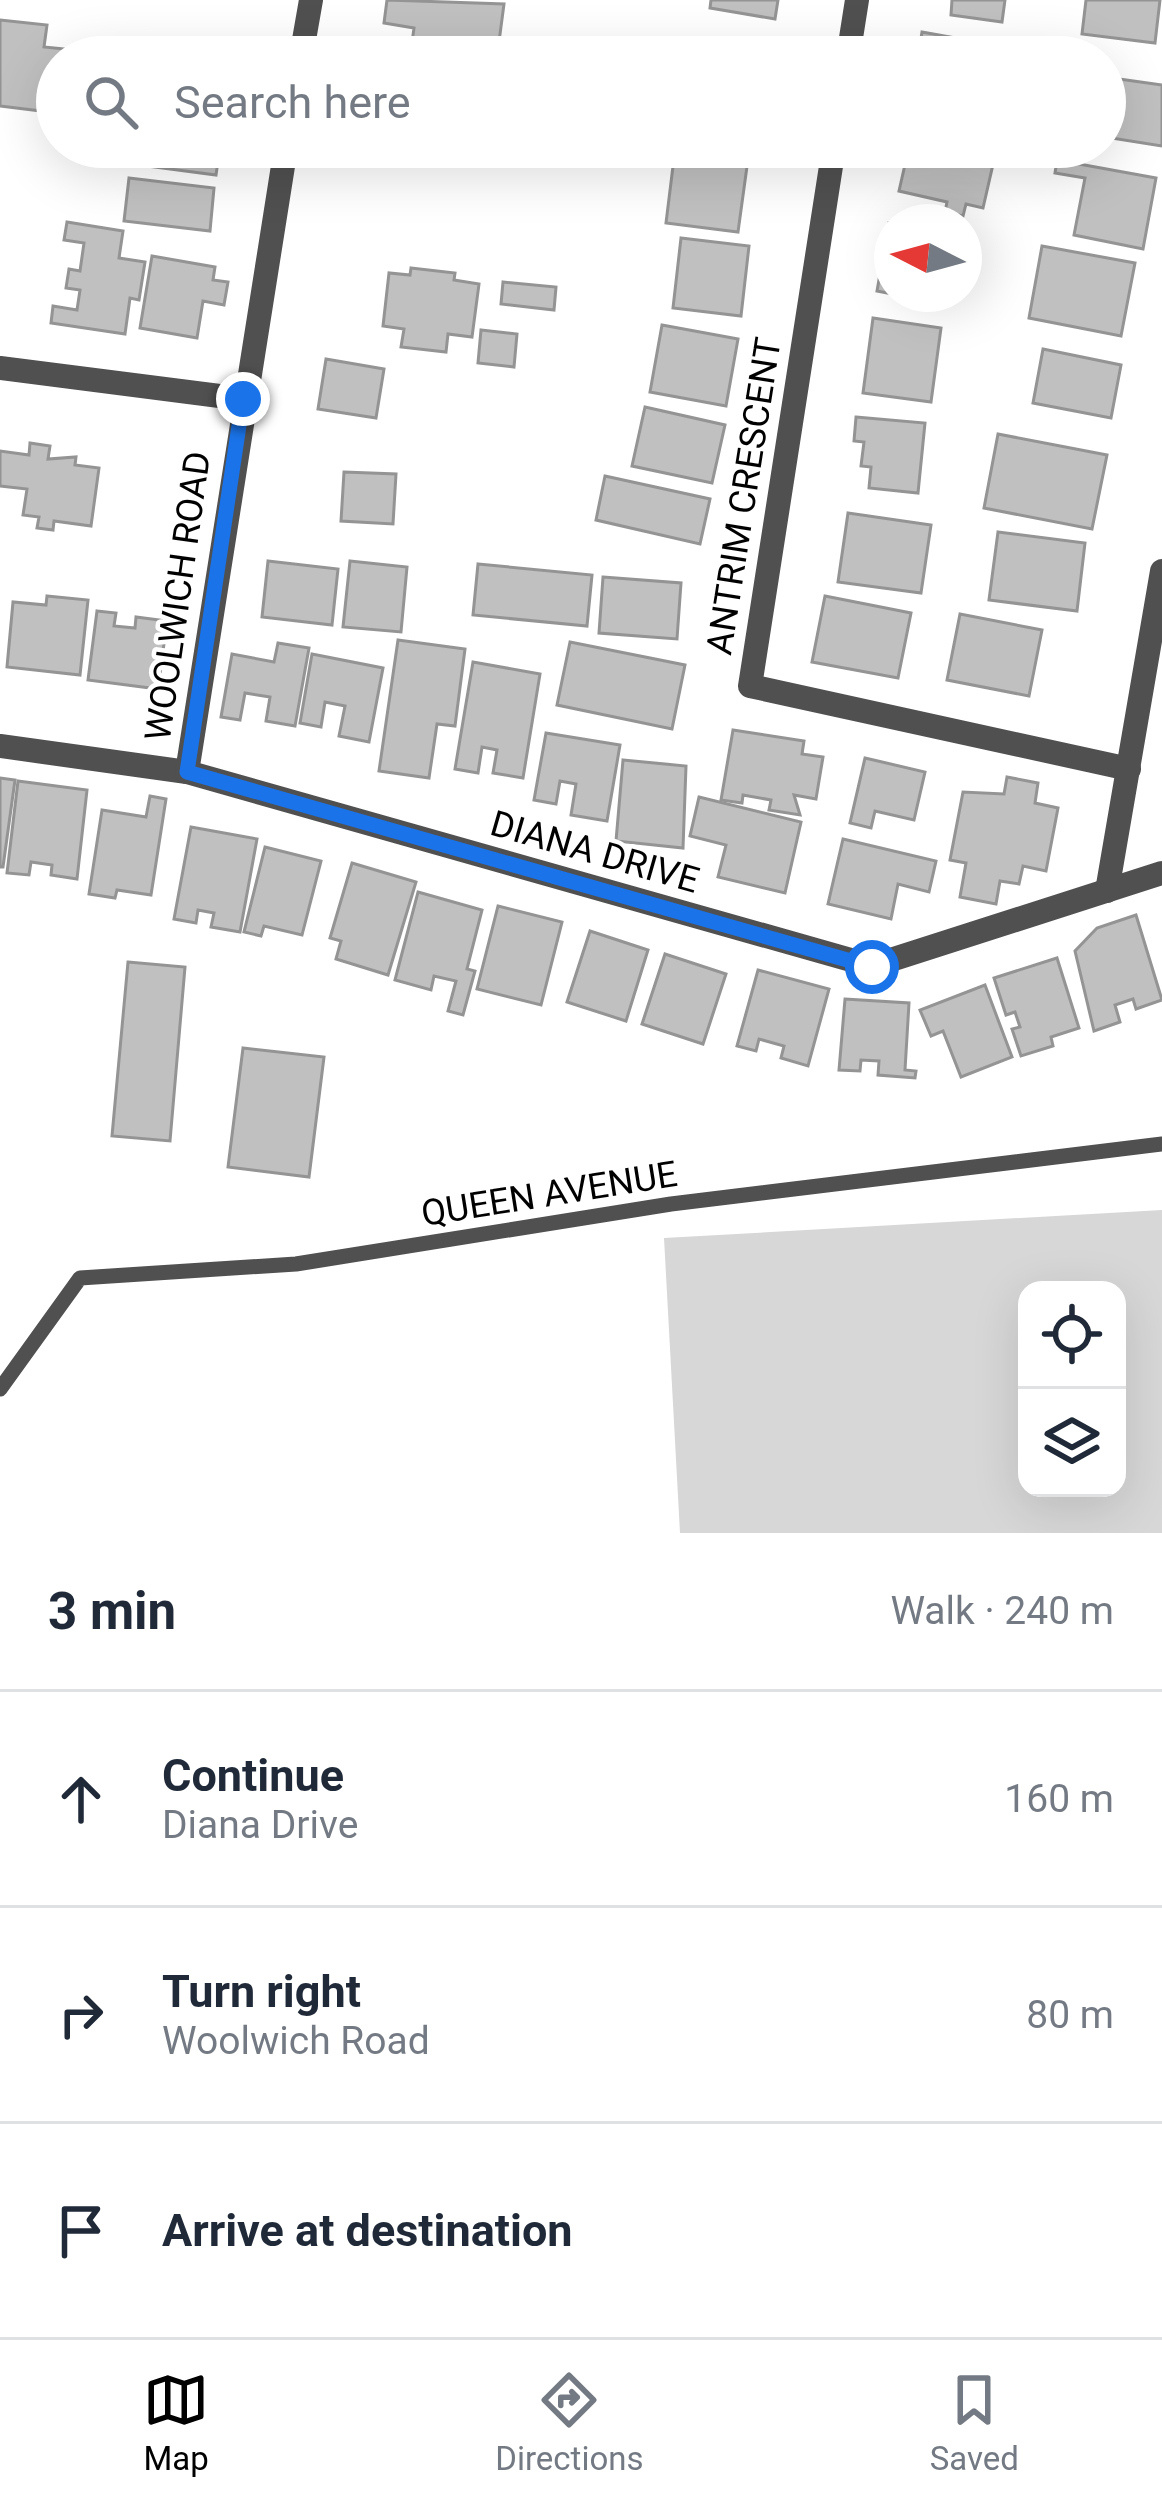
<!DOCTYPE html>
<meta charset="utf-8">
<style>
:root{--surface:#fff;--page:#f6f6f7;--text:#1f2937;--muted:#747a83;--line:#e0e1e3;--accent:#000}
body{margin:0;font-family:Roboto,sans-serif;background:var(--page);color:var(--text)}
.controls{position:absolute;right:36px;bottom:36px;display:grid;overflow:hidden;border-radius:24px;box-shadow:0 12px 48px #0002}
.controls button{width:108px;height:108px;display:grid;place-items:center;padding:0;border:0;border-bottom:3px solid var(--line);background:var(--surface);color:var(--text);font:60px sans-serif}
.compass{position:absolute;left:874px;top:204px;width:108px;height:108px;border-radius:50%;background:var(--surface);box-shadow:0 12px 48px #0002;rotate:276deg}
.stop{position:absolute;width:36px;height:36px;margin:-27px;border:9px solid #1a73e8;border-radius:50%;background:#fff}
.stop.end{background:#1a73e8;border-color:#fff;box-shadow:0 3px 12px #0008}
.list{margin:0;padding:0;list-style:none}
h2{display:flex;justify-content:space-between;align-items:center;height:156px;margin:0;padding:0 48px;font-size:51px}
h2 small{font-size:39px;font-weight:400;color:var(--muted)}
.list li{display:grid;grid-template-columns:78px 1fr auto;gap:36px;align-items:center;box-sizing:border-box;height:216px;padding:0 48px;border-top:3px solid var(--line)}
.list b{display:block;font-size:45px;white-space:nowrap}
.list p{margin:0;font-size:39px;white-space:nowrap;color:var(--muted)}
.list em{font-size:39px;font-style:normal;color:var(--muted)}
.icon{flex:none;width:66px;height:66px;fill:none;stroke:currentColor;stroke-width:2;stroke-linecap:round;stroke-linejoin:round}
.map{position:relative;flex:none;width:1162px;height:1533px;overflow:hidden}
.search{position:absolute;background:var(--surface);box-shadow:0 12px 48px #0002;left:36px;right:36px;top:36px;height:132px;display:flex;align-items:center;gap:30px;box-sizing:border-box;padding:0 42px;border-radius:66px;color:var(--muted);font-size:45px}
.sheet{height:804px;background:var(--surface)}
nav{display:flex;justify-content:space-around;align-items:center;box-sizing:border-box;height:168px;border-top:3px solid var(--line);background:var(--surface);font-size:33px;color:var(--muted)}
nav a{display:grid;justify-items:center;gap:6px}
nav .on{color:var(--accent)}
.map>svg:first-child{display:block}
</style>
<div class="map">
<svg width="1162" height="1533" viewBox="0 0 1162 1533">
<rect width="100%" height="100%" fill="#fff"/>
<path fill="#d7d7d7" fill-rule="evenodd" d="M1162,1210V1533H680L664,1238ZM1027,1290H1117V1488H1027Z"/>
<g fill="#c0c0c0" stroke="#949494" stroke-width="3">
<polygon points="387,0 504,4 497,57 410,57 414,28 384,23"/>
<polygon points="711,0 778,0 775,19 710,8"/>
<polygon points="952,0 1005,0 1002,22 951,15"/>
<polygon points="1086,0 1160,0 1155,43 1082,34"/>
<polygon points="0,20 47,25 44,47 85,51 84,57 57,57 57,97 43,96 41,111 0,106"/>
<polygon points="922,32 1006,47 1005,57 918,57"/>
<polygon points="124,40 225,56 225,57 121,57"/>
<polygon points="1105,77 1162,85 1162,146 1105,137"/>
<polygon points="126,147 220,147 216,175 124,163"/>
<polygon points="909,147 997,147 983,208 966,204 963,216 945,212 947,202 899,191"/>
<polygon points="675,150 748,159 738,232 666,223"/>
<polygon points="1057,160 1156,178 1143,249 1074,235 1085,178 1055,173"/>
<polygon points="129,178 214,188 210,231 124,221"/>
<polygon points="67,222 123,231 119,258 145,262 139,300 130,298 125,334 51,323 53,306 77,310 80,290 66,288 69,269 80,271 84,243 64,240"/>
<polygon points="889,223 892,224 892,294 877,291"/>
<polygon points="681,238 749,246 741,316 673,308"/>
<polygon points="1042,246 1135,263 1121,336 1029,318"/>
<polygon points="152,256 215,267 213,280 228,282 224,305 203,301 197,338 140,328"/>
<polygon points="411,268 455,273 454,280 479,284 472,337 448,334 446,352 401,347 404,329 383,326 389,273 410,275"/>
<polygon points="503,282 556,287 554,310 501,304"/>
<polygon points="873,318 941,328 931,402 863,393"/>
<polygon points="662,325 738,339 726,406 650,392"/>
<polygon points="481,330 517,334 514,367 478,363"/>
<polygon points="1043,349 1121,365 1111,418 1033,403"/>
<polygon points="326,359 384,369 376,418 318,409"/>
<polygon points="645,407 725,425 712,483 632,466"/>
<polygon points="856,417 925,423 918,493 869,488 871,467 861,466 864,442 854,441"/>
<polygon points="998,434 1107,455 1092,529 984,508"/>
<polygon points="30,443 50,446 48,459 76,457 75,465 99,468 91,526 54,521 53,530 37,528 39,517 23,515 27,489 0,486 0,451 29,455"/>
<polygon points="344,472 396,474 393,524 341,521"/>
<polygon points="605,476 710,499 700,544 596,520"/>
<polygon points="848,513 931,525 921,593 838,582"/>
<polygon points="998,532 1085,543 1077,611 989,600"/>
<polygon points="268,561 338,569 332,625 262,617"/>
<polygon points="350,561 407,567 401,632 343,627"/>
<polygon points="478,564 592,575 587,626 473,615"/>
<polygon points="603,577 681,583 677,639 599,633"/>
<polygon points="47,596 88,600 80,675 7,667 13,602 46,605"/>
<polygon points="825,596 911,613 898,678 812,662"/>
<polygon points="97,611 116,613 114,626 135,628 136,617 167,621 158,689 88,680"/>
<polygon points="960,614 1042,630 1029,696 947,680"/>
<polygon points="398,640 465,649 455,726 437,724 429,778 379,771"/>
<polygon points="570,642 685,665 672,729 557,705"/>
<polygon points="278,643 309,648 295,726 266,721 270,697 245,693 240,720 221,717 232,654 274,662"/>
<polygon points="312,654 383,668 369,742 339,736 345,706 325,702 321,727 300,723"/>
<polygon points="473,662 540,674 523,778 493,773 497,750 482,747 478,773 455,769"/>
<polygon points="733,730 804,741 802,754 823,757 816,799 794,795 800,815 769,810 771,800 743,795 742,803 721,800"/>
<polygon points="546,733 620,745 607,821 571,815 576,784 560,781 556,804 534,800"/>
<polygon points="865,758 925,772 914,820 875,811 871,828 850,823"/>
<polygon points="623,760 686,766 683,848 616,841"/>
<polygon points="1007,777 1038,783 1035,803 1058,808 1046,871 1023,866 1019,884 1000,881 996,904 960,897 966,863 950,860 963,792 1004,794"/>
<polygon points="0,778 15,780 3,867 0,867"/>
<polygon points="18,781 87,790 77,879 51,875 52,865 31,862 29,875 7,873"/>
<polygon points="150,796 166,799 151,895 117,890 115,898 89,894 102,810 146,817"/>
<polygon points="699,797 801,822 785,893 718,877 726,845 690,836"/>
<polygon points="191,827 257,839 240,932 211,927 214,913 198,910 196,923 174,919"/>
<polygon points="843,839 936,861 929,892 898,884 891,919 828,904"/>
<polygon points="265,847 321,861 302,935 264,926 261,936 244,932"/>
<polygon points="352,863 416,882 388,975 336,959 341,941 330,938"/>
<polygon points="418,892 482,910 467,969 475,971 463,1015 448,1011 456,981 434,976 431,990 395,980"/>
<polygon points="498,906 562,922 541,1005 477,989"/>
<polygon points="1136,915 1162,1000 1136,1009 1133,999 1115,1005 1120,1022 1094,1031 1075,951 1097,928"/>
<polygon points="590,931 648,950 626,1021 567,1002"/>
<polygon points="665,954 726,974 703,1044 642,1024"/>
<polygon points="1057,958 1079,1028 1051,1037 1053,1046 1021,1056 1012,1029 1020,1027 1015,1012 1006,1015 994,978"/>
<polygon points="128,962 185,967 170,1141 112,1136"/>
<polygon points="758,970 829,989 808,1066 781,1058 784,1046 759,1039 756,1051 737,1046"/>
<polygon points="985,985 1012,1057 961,1077 943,1031 931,1036 920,1010"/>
<polygon points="845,999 909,1003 905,1070 916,1071 915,1078 878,1075 879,1061 861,1060 860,1071 839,1070"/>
<polygon points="243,1048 324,1057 309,1177 228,1167"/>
</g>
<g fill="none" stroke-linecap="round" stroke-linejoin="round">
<polyline stroke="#505050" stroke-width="15" points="0,1389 80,1278 296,1264 671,1204 1162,1144"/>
<g stroke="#505050" stroke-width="24">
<polyline points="301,57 311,0"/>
<polyline points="848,57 857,0"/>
<polyline points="834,147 750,686 1129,769"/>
<polyline points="0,368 243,399"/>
<polyline points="0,746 187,772 872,966 1162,873"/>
<polyline points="187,772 286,147"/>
<polyline points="1107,891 1162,571"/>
</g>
</g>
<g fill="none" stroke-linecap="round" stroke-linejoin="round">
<polyline stroke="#1a73e8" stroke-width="15" points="243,399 187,772 872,967"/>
</g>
<g text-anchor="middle" stroke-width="9" stroke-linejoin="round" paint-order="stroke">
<g font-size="36" fill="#000" stroke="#fff">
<text transform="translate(743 496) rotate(-81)" y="13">ANTRIM CRESCENT</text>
<text transform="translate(177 596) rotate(-82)" y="13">WOOLWICH ROAD</text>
<text transform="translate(595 851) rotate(16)" y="13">DIANA DRIVE</text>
<text transform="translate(549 1193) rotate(-9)" y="13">QUEEN AVENUE</text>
</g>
</g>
</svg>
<div class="controls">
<button><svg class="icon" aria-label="locate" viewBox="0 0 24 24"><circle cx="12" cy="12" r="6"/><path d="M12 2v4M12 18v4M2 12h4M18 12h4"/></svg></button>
<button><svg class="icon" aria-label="layers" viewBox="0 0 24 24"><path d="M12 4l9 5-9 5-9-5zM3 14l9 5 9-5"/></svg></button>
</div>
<svg class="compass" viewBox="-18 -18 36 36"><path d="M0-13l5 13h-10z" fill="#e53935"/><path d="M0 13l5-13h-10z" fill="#747a83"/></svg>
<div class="stop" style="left:872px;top:967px"></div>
<div class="stop end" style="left:243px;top:399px"></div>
<div class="search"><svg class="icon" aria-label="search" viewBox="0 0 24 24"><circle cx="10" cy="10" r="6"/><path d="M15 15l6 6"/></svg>Search here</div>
</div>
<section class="sheet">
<h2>3 min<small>Walk · 240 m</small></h2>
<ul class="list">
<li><svg class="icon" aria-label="ahead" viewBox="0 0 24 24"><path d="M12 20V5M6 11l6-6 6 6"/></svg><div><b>Continue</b><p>Diana Drive</p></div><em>160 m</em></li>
<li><svg class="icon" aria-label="right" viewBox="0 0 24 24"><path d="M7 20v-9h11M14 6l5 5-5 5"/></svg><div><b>Turn right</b><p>Woolwich Road</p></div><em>80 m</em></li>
<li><svg class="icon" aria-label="arrive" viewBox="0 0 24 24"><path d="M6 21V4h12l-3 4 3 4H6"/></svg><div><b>Arrive at destination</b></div></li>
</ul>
</section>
<nav>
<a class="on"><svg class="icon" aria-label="map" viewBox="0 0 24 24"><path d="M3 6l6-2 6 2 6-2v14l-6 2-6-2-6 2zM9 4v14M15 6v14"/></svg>Map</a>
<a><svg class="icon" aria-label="directions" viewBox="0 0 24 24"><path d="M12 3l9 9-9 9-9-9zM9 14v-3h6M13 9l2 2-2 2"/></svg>Directions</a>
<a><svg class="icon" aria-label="saved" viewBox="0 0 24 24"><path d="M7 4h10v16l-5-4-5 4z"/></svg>Saved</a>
</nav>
